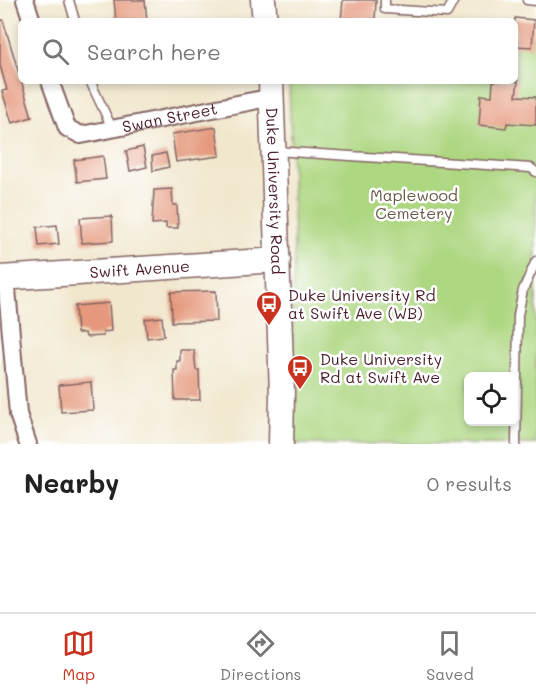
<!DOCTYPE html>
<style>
:root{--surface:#fff;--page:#f6f6f6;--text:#222;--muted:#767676;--line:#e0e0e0;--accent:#c8321e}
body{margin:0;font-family:Mali,sans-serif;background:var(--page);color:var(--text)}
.controls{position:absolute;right:18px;bottom:18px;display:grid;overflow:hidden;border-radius:9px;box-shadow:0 3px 9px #0003}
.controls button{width:54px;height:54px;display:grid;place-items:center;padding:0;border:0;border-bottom:2px solid var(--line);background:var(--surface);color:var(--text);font:30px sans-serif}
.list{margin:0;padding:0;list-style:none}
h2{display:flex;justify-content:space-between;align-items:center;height:78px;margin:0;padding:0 24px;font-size:26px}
h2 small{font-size:20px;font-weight:400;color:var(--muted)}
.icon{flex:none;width:33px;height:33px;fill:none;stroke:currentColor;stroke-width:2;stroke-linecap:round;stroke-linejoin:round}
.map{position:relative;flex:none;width:536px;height:444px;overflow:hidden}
.search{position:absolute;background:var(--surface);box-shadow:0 3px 9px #0003;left:18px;right:18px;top:18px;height:66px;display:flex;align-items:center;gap:15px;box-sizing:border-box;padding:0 21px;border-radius:9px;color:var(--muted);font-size:22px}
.sheet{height:168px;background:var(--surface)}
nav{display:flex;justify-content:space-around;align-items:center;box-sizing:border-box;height:84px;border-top:2px solid var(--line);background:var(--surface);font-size:16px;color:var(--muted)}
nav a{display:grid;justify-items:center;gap:3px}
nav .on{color:var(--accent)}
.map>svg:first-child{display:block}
</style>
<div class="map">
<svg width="536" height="444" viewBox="0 0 536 444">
<rect width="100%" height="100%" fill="#fff"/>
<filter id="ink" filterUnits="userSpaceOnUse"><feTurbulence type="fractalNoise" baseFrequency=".0167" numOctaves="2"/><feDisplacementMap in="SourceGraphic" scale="12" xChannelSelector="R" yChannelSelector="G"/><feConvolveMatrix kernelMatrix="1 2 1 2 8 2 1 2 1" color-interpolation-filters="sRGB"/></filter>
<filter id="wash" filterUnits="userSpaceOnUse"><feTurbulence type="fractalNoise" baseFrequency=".008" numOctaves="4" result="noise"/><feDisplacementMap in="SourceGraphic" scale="24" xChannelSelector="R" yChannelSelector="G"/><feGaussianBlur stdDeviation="1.35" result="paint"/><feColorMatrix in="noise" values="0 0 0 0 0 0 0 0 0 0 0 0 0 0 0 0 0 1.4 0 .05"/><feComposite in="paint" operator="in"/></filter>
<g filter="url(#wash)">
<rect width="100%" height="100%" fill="#f1e7cd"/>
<path fill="#aed782" stroke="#7c7b56" stroke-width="1.5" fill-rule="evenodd" d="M515,37L536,38V444H291L294,240L289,81H515ZM468,376H514V422H468Z"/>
<g id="blocks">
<g fill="#e5987b">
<polygon points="114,0 145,0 147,21 116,21"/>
<polygon points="343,0 376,0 375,21 341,21"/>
<polygon points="515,18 534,20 532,47 515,46"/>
<polygon points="3,20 32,117 12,123 2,91 7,90 0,65 0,21"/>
<polygon points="493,81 518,81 516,96 536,97 536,125 507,123 506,128 479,125 481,95 492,96"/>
<polygon points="216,127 220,156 176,162 172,134"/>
<polygon points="143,147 147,167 130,171 126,151"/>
<polygon points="166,153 169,167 153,171 152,156"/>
<polygon points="103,156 106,179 77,182 74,160"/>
<polygon points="172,189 173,205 177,205 178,228 166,228 166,223 152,224 154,190"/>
<polygon points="112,216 113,241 82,243 80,218"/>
<polygon points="57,225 59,244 39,246 37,227"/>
<polygon points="216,291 217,321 172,322 171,292"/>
<polygon points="109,303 111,331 103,332 103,336 86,337 85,333 77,333 75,306"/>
<polygon points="162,317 164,336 147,338 145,319"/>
<polygon points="180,350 194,350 196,370 199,370 200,400 175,400 174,370 177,370 177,361 180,361"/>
<polygon points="91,382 93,410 61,412 59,385"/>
</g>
</g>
</g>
<g filter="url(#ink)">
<use href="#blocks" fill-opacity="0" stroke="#846564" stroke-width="1.5"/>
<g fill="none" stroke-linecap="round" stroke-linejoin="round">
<defs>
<g id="lane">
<polyline points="69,0 75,21"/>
<polyline points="385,0 385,9 447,13 454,0"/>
<polyline points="527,0 536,1"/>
<polyline points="90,81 112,128"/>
<polyline points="275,151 531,168 536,172"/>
<polyline points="516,444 518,315 523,290 536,261"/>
</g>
<g id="street">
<polyline points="25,0 32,21"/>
<path id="s1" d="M50,81L67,128L81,135L273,97"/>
<polyline points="6,278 18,414 28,444"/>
</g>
<g id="secondary">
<polyline points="263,0 265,21"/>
<path id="s2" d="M271,81L282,394L281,444"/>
<path id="s3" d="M0,278L278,260"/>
</g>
</defs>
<use href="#lane" stroke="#846564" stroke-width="11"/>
<use href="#street" stroke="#846564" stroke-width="20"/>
<use href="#secondary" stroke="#846564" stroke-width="27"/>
<use href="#lane" stroke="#fff" stroke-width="8"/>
<use href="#street" stroke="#fff" stroke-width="16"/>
<use href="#secondary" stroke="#fff" stroke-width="24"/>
</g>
</g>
<defs>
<symbol id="bus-pin" viewBox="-11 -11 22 30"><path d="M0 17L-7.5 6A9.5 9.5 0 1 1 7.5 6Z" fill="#c8321e" stroke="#fff"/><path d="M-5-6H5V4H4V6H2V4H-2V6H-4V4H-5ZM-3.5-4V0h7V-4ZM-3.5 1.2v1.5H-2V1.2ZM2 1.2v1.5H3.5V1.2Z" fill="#fff"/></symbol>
</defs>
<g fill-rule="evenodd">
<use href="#bus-pin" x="254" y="289" width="30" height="40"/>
<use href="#bus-pin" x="285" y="353" width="30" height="40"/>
</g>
<g text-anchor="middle" stroke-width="5" stroke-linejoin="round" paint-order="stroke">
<g font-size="16" fill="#4a1f2b" stroke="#fff">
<text dy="6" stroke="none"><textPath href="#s1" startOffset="156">Swan Street</textPath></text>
<text dy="6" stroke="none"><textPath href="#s2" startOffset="110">Duke University Road</textPath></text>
<text dy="6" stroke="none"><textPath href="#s3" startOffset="140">Swift Avenue</textPath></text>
</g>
<g font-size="16" fill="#685645" stroke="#fff">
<text x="414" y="201">Maplewood<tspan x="414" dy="18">Cemetery</tspan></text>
</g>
<g font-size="16" fill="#4a1f2b" stroke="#fff" text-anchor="start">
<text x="288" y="301">Duke University Rd<tspan x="288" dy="18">at Swift Ave (WB)</tspan></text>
<text x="320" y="365">Duke University<tspan x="320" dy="18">Rd at Swift Ave</tspan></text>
</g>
</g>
</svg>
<div class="controls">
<button><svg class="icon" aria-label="locate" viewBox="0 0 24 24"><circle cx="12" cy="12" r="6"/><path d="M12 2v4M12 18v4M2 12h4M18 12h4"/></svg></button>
</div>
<div class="search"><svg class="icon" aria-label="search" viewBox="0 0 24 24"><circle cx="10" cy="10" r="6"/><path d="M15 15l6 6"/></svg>Search here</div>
</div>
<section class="sheet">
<h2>Nearby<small>0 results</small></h2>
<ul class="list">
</ul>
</section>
<nav>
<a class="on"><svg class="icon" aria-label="map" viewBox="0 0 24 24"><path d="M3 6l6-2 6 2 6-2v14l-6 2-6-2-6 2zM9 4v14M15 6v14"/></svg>Map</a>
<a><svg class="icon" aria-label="directions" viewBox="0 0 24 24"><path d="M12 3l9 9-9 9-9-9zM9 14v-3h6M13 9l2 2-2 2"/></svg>Directions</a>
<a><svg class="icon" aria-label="saved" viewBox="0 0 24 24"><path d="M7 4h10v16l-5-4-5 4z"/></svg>Saved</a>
</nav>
